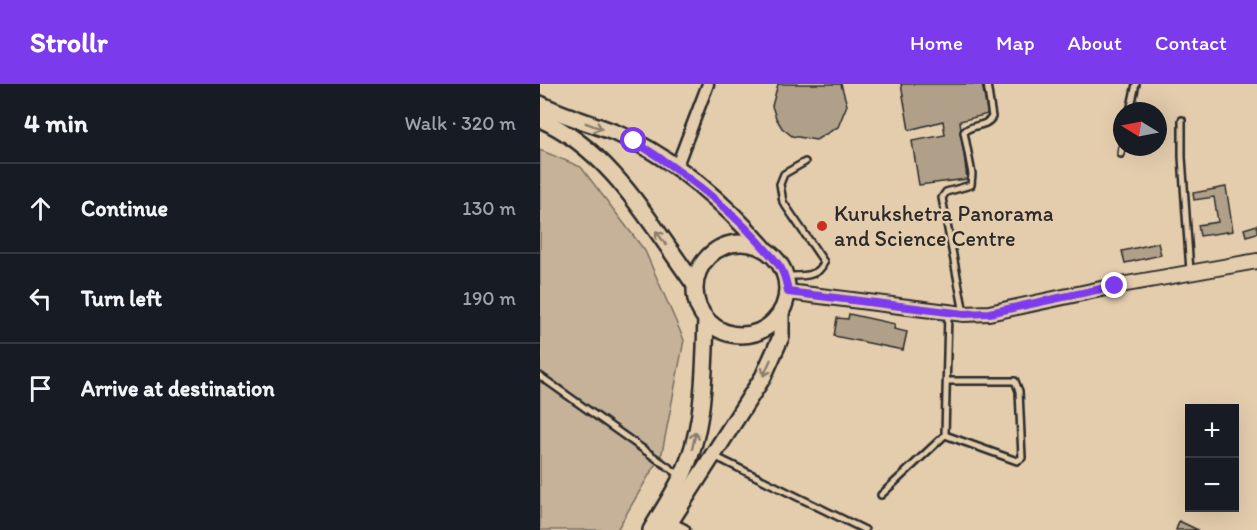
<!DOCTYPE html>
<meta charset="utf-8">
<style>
:root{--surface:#171b24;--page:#20242c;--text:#f1f3f6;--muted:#9ea1a6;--line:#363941;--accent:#7c3aed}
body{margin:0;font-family:Itim,sans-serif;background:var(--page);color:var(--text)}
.controls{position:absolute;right:18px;bottom:18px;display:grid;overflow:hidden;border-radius:0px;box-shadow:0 6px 24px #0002}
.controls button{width:54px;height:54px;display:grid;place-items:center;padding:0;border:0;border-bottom:2px solid var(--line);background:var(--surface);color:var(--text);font:30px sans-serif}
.compass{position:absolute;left:573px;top:18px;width:54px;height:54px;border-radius:50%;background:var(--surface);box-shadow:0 6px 24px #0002;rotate:280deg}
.stop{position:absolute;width:18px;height:18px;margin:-14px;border:4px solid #7c3aed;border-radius:50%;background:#fff}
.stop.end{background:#7c3aed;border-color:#fff;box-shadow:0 2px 6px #0008}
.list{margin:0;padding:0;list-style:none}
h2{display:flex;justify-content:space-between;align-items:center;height:78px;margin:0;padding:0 24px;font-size:26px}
h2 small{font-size:20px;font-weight:400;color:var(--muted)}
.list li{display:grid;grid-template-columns:39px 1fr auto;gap:18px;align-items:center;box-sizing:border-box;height:90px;padding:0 24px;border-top:2px solid var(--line)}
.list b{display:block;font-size:22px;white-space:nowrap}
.list em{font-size:20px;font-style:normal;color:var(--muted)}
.icon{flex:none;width:33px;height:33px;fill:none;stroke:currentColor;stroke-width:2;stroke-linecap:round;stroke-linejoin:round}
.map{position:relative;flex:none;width:717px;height:446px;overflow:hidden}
header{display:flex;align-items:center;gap:36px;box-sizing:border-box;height:84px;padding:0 30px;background:var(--accent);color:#fff}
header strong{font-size:28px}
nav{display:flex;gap:33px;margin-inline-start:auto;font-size:21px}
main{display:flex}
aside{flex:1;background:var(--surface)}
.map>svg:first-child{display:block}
</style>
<header>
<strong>Strollr</strong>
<nav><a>Home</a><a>Map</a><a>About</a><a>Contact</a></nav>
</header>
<main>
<aside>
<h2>4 min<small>Walk · 320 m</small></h2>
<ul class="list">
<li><svg class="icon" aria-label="ahead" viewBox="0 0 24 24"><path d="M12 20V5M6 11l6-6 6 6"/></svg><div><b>Continue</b></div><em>130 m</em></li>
<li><svg class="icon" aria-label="left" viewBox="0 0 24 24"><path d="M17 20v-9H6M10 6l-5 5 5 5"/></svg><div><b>Turn left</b></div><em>190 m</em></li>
<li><svg class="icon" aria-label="arrive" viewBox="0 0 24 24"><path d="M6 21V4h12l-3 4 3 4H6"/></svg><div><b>Arrive at destination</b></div></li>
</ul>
</aside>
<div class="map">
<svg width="717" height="446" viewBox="0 0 717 446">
<rect width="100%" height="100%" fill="#e4cdad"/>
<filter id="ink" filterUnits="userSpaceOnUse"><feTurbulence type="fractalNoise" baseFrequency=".0167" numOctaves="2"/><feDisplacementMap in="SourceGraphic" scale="12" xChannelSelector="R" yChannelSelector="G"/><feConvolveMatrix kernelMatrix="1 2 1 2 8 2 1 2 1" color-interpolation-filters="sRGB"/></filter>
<g filter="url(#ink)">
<polygon fill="#c6b298" stroke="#786e62" stroke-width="1.5" points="0,66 41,83 105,167 144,256 122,369 77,446 0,446"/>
<g fill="#b0a089" stroke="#2b2b2b" stroke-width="1.5">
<polygon points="238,0 301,0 307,21 298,43 276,56 252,52 242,44 236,34 232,22"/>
<polygon points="361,0 442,0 448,30 420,37 427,95 379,101 372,57 405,51 403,37 369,46"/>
<polygon points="686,103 693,147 660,152 658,141 678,138 674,113 654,116 653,109"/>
<polygon points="717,141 717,149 706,152 704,145"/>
<polygon points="618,159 621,171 585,179 582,167"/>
<polygon points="309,230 355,240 354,245 367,248 363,266 294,252 297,234 308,235"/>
<polygon points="639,437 658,446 636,446"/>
</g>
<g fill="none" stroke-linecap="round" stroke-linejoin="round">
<defs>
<g id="lane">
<polyline points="590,27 596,0"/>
<polyline points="642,36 642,73 650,187"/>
<polyline points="581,70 582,63"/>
<path d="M246,192C259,192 279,194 284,178L243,118L240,100L244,90L265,78"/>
<path d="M424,229L402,114L406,108L431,101L432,90L424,48C432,39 446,44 452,33L447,0"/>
<polyline points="0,292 141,392"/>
<polyline points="405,351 477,377 482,374 479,307 475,297 407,297"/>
<polyline points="174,372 325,446"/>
<polyline points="341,411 405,351 408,229"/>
</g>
<g id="street">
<polyline points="136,84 168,0"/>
<polyline points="130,439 144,446"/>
</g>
<polyline id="secondary" points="248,208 424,230 449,229 575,202 717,177"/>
<g id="primary">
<path d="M0,20C30,35 64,42 94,57C144,83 187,122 224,164"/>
<path d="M0,35C72,67 110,140 155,201"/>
<circle cx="201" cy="205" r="46"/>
<path d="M111,446C121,429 132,412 141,394C165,346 164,288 166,235"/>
<polyline points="125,446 223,293 241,253 241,228"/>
</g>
</defs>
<use href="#lane" stroke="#2b2b2b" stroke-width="10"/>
<use href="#street" stroke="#2b2b2b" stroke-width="15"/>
<use href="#secondary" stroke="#2b2b2b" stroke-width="18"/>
<use href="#primary" stroke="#2b2b2b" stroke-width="20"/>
<use href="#lane" stroke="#e4cdad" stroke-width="5"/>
<use href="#street" stroke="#e4cdad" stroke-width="10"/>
<use href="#secondary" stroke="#e4cdad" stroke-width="14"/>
<use href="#primary" stroke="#e4cdad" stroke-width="15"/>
</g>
<defs><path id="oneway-shaft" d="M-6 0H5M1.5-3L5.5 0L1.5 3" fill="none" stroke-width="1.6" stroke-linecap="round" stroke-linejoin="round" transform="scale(1.5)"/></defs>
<g stroke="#887c6c">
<use href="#oneway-shaft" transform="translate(54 42) rotate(21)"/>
<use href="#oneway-shaft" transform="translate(121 154) rotate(-126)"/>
<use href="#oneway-shaft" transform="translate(227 284) rotate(114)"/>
<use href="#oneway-shaft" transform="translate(154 356) rotate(-78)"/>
</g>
</g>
<g fill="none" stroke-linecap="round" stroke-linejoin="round" filter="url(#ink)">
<path stroke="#7c3aed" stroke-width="8" d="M94,57C141,87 182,117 219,158C236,178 244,181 248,208L424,230L449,229L575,202"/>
</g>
<circle fill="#c8321e" stroke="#e4cdad" stroke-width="2" cx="282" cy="142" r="6"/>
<g text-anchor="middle" stroke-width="5" stroke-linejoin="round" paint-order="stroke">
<g font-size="22" fill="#2b2b2b" stroke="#e4cdad" text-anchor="start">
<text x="294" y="137">Kurukshetra Panorama<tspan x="294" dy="25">and Science Centre</tspan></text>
</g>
</g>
</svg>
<div class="controls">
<button>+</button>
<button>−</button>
</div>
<svg class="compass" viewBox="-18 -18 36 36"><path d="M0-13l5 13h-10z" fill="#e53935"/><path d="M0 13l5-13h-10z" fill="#9ea1a6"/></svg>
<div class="stop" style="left:94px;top:57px"></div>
<div class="stop end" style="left:575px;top:202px"></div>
</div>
</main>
